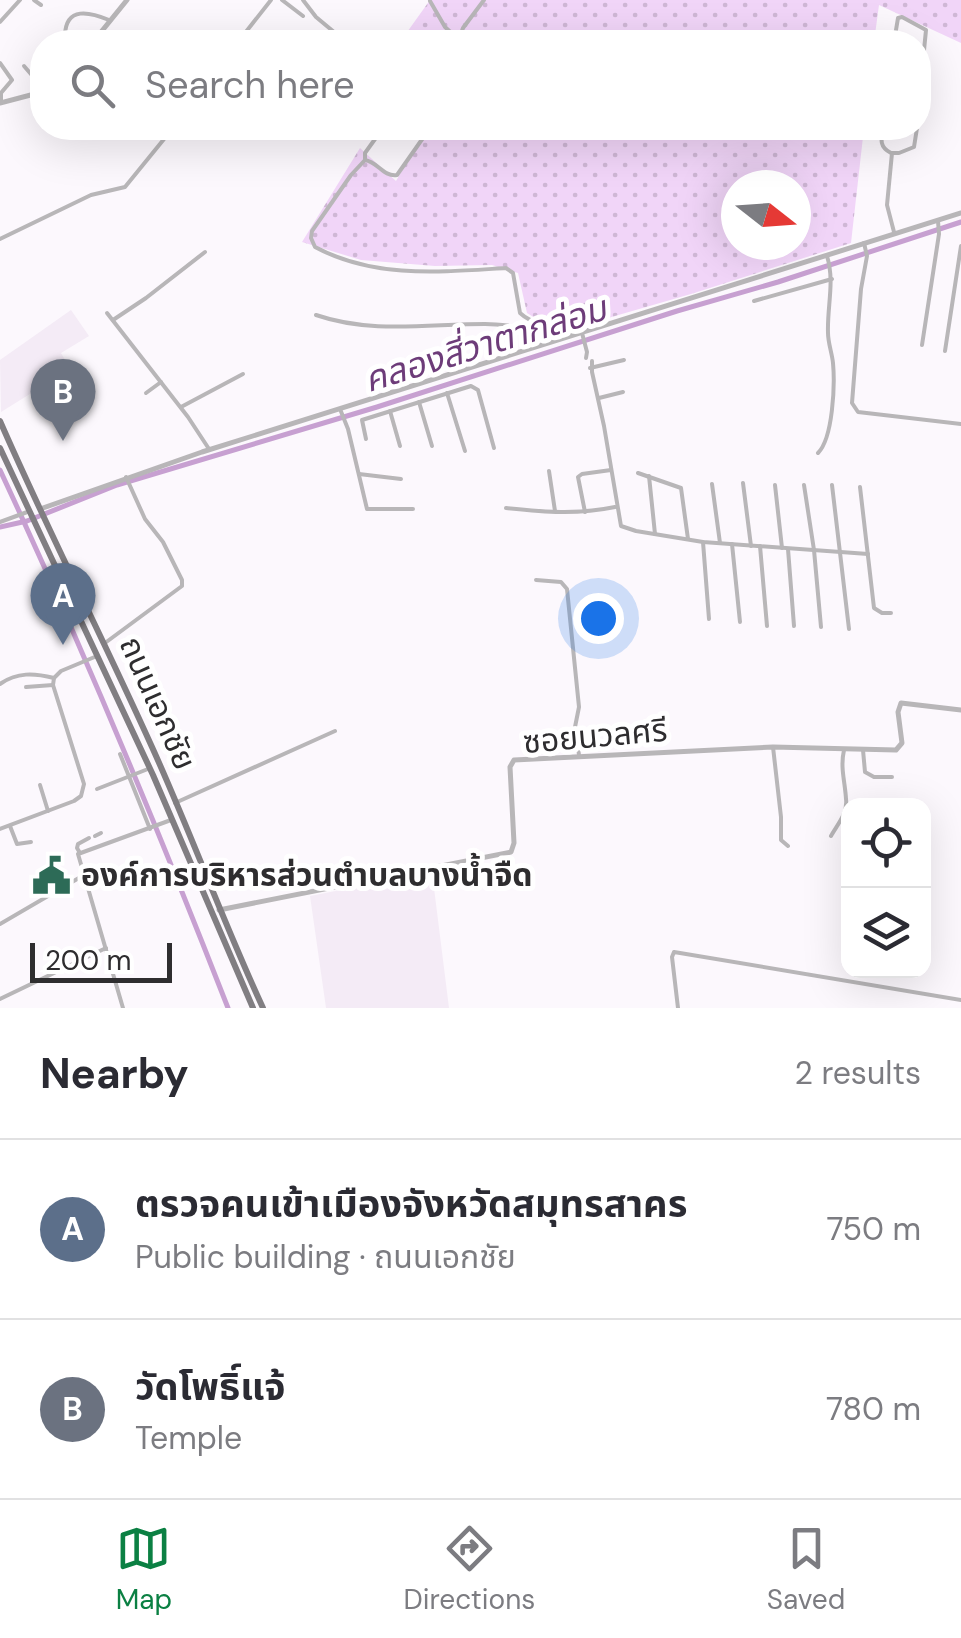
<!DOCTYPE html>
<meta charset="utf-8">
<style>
:root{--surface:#fff;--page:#f7f7f7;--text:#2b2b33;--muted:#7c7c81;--line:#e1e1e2;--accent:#0b8043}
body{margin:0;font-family:"DM Sans","Noto Sans Thai",sans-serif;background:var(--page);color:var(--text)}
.controls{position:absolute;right:30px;bottom:30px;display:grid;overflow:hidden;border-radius:20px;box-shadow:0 10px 40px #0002}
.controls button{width:90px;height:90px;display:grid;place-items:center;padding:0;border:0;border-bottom:2px solid var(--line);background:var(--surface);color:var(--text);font:50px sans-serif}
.compass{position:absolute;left:721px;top:170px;width:90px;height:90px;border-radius:50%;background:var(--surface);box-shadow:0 10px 40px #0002;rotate:107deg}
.scale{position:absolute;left:30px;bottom:25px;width:142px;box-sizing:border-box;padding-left:10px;border:5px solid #2e2d2f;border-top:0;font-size:28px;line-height:35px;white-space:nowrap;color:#2e2d2f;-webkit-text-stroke:8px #fff;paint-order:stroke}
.you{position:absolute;left:598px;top:618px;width:35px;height:35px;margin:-25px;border:8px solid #fff;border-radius:50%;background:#1a73e8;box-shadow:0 0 0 15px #1a73e833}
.badge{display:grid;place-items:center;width:65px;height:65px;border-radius:50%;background:var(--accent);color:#fff;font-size:32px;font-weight:700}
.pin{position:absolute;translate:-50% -82px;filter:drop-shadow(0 2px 5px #0008)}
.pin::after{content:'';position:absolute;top:52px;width:35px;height:30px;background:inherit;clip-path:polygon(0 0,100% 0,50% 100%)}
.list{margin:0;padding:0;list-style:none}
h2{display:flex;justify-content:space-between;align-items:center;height:130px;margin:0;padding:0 40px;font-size:42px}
h2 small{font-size:32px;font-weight:400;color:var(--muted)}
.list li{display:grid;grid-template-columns:65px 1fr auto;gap:30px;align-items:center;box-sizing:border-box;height:180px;padding:0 40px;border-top:2px solid var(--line)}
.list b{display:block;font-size:38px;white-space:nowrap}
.list p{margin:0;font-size:32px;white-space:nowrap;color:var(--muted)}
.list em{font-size:32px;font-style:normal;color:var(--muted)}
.icon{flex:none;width:55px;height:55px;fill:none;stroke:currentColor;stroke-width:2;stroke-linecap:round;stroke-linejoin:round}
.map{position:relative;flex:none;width:961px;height:1008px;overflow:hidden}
.search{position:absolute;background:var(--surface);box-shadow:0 10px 40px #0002;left:30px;right:30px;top:30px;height:110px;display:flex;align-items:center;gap:25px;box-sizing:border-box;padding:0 35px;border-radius:40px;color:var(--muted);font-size:38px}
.sheet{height:490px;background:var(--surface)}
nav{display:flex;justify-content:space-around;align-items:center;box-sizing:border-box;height:140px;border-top:2px solid var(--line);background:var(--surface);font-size:28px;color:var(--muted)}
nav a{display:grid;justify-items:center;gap:5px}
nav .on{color:var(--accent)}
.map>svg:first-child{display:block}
</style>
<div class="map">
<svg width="961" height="1008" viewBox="0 0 961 1008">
<defs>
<pattern id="grass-dots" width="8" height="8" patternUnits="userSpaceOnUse" patternTransform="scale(2.5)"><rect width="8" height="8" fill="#f1d5f8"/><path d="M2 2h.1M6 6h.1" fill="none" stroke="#cfb7d5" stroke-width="1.8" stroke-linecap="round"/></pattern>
</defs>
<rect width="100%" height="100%" fill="#fcf8fd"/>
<g fill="#f4ebf6">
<polygon points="71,310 89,336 61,353 70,369 1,412 0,360"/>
<polygon points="432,872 449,1008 326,1008 310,896"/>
</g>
<g fill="url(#grass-dots)" fill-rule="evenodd">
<polygon points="430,0 961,0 961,43 879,5 874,42 400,42"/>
<path d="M426,128H864L851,243L691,294L577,327L535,318L527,313L518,273L492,265L435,266L361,260L302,242L360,148L396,181ZM736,185H796V245H736Z"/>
</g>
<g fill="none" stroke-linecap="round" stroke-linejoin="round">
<g stroke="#c7a0d1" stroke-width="5">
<path d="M0,470C82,646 157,826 228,1008"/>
<polyline points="0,527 27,521 117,485 377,407 677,311 778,282 961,222"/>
</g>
<g stroke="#b8b6b8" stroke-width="4">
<polyline points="34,0 41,5"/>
<polyline points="282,0 303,16"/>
<polyline points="303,0 316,17 346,42"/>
<polyline points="430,1 445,27 458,39"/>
<polyline points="0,22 20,0"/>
<path d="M73,42L65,35C66,6 90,12 109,20"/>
<polyline points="238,42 271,0"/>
<polyline points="458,42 463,28 484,0"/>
<polyline points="894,42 898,18 902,17 926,30 918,111"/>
<polyline points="0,63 12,80 1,93 1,102"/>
<polyline points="24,66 42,87"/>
<path d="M383,128L365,153V160L351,175L312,231L311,238L315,247C375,279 441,272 506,268L513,273L520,313C535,327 560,327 580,331"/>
<path d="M883,128C881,139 879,147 891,153"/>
<polyline points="892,153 887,205 894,232"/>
<polyline points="892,153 899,153 914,147 917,128"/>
<path d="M365,160C378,162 383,177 397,175L430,128"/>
<polyline points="0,239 91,195 125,187 173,128"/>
<polyline points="864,243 867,256 861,289 852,403 858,412 961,424"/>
<polyline points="754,301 832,279"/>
<polyline points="107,313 188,417 209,449"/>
<path d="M316,315C371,334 428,324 485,324C513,324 541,332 569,334"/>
<polyline points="113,320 146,298 205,252"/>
<polyline points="582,333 587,352 586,358"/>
<polyline points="922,345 939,234 938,221"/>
<polyline points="945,351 961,246"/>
<polyline points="592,361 592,372 604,426 621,526 636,531 703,542 868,554"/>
<polyline points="590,368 624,360"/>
<polyline points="146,393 161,382"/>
<polyline points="447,393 465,451"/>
<polyline points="599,398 623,392"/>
<polyline points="419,402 432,446"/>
<polyline points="181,407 243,374"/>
<polyline points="340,409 348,429 367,509 413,509"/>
<polyline points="390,411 400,446"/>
<polyline points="366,439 362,420 471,386 478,390 494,448"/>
<path d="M818,453C833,438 835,385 833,363C832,353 828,343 828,333C827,306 835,282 827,256"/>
<polyline points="549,471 555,511"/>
<polyline points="638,473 681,488 688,539"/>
<polyline points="359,474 401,479"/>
<polyline points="649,476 655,534"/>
<polyline points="743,483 751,546"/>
<polyline points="712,484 720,543"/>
<polyline points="775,485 782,548"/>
<polyline points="804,485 814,550 821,627"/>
<polyline points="832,485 849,629"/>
<polyline points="860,487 874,608 882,613 891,613"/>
<path d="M506,508C545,512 576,515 615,507"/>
<polyline points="585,512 578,477 582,474 611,470"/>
<polyline points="0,522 30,511"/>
<polyline points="703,542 709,619"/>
<polyline points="732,544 740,622"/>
<polyline points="760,546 767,626"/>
<polyline points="788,549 794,626"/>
<polyline points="536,580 561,582 567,589 579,707 575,727 579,755"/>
<polyline points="105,643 182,586 182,580 163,542 145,519 126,477"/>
<path d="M0,684C17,672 34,673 54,678"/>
<polyline points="26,687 53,685"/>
<polyline points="773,747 781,817 781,840 788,846"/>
<polyline points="863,750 865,772 874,777 892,777"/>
<polyline points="120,754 150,829"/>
<polyline points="40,785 48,811"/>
<polyline points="97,789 148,769"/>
<polyline points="175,803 335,731"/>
<polyline points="10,826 17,844 31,842"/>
<polyline points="0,829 74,801 81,796 84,784 53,685 54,678 61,671 97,656"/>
<polyline points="95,836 101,833"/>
<path d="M831,836C837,825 848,813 846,799C845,781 840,768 844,750"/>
<polyline points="80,853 77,848 78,844 89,838"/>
<polyline points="0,924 84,875"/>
<polyline points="0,999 106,948"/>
<polyline points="123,1008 78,854 171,820"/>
<polyline points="678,1008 672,957 674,952 961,1000"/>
</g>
<g stroke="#b8b6b8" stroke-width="5">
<polyline points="93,42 127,0"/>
<polyline points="0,103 42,92"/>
<polyline points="40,509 202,452 961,213"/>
<polyline points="219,910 511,852 514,843 510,767 514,760 773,747 896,750 902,743 898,712 901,703 961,710"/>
</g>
<g stroke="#817e82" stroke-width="6">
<path d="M0,421C48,531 103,638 152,747C191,833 223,922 263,1008"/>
<polyline points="0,448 153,775 253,1008"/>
</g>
</g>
<defs>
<symbol id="civic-bare" viewBox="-9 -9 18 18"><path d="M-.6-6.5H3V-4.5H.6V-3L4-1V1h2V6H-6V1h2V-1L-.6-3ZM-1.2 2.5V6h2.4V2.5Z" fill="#2d6b57" stroke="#fff" stroke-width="2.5" paint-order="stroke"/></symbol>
</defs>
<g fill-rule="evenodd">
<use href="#civic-bare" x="24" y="848" width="55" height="55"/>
</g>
<g text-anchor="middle" stroke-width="10" stroke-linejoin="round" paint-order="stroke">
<g font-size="32" fill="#2e2d2f" stroke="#fff">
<text transform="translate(158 703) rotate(66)" y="11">ถนนเอกชัย</text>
<text transform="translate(595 736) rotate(-5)" y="11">ซอยนวลศรี</text>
</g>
<g font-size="32" font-weight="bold" fill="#2e2d2f" stroke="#fff" text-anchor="start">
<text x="81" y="886">องค์การบริหารส่วนตำบลบางน้ำจืด</text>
</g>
<g font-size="35" font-style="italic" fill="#6d3c79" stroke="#fff">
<text transform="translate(485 344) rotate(-17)" y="12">คลองสี่วาตากล่อม</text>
</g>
</g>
</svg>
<div class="controls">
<button><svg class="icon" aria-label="locate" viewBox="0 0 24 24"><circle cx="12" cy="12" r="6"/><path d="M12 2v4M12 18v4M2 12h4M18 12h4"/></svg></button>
<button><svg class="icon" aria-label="layers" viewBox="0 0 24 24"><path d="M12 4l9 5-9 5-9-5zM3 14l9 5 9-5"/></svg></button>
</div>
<svg class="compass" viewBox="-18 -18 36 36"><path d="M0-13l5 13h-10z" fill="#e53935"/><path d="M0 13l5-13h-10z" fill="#7c7c81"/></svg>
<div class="scale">200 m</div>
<div class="you"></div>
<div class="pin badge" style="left:63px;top:645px;background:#5c6f8a">A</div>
<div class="pin badge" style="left:63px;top:441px;background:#6b7280">B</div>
<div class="search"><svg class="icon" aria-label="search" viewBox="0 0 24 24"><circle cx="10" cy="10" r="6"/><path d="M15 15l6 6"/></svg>Search here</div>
</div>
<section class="sheet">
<h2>Nearby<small>2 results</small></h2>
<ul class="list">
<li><span class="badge" style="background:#5c6f8a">A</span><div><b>ตรวจคนเข้าเมืองจังหวัดสมุทรสาคร</b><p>Public building · ถนนเอกชัย</p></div><em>750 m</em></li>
<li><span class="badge" style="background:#6b7280">B</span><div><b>วัดโพธิ์แจ้</b><p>Temple</p></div><em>780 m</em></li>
</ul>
</section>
<nav>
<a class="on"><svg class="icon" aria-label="map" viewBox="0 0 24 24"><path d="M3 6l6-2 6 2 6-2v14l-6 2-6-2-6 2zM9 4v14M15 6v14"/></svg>Map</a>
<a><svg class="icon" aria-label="directions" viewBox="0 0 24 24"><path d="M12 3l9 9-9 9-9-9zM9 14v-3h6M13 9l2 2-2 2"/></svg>Directions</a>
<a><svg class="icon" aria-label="saved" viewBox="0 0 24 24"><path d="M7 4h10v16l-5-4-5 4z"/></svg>Saved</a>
</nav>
